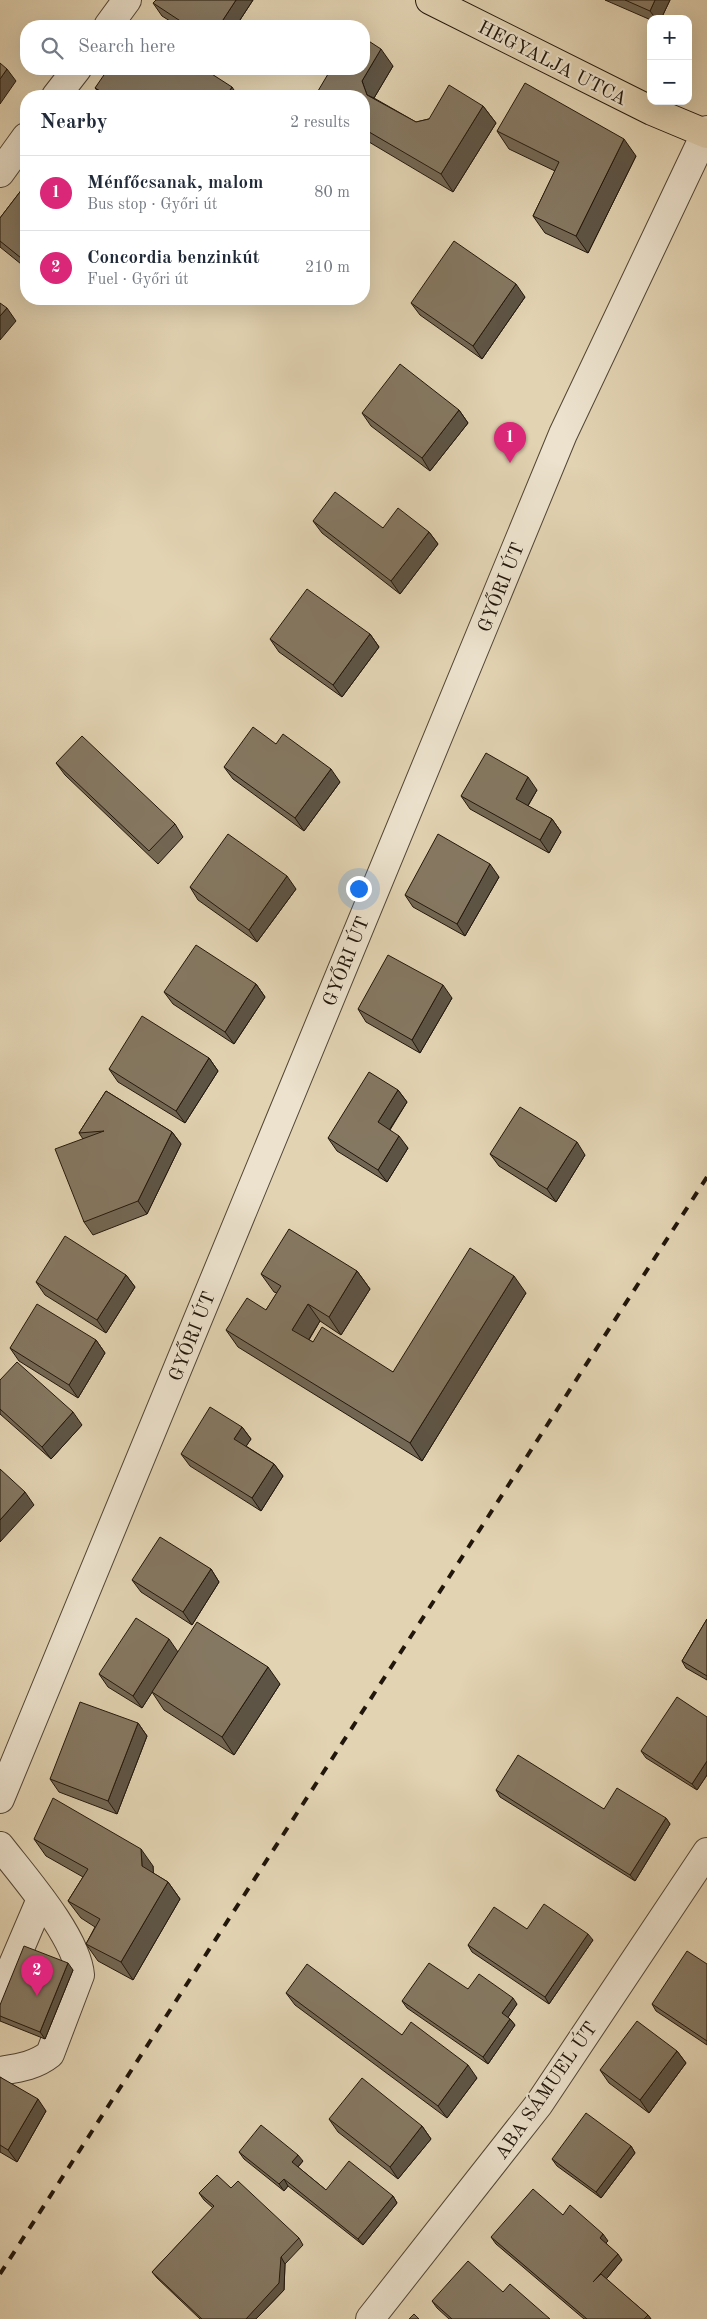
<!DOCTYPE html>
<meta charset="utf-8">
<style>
:root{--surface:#fff;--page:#f6f6f7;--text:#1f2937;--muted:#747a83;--line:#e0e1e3;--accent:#db2777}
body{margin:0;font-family:"Old Standard TT",serif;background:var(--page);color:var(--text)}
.controls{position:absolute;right:15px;top:15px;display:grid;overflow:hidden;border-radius:10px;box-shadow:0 5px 20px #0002}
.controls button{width:45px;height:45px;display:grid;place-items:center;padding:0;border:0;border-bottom:1px solid var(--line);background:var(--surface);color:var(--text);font:25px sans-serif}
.you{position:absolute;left:358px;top:888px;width:18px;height:18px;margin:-12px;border:4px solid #fff;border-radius:50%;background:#1a73e8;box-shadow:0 0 0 8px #1a73e833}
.badge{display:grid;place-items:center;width:32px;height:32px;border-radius:50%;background:var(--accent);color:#fff;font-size:16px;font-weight:700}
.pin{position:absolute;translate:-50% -41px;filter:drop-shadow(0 1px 2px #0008)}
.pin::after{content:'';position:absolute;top:26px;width:18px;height:15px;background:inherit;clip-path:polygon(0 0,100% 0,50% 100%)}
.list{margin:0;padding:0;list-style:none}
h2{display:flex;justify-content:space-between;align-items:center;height:65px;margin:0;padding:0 20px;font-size:21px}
h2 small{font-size:16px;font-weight:400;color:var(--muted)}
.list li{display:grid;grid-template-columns:32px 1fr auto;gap:15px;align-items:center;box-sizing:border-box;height:75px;padding:0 20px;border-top:1px solid var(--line)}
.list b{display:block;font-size:19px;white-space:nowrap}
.list p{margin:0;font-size:16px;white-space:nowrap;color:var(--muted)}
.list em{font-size:16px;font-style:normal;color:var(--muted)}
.icon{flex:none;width:28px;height:28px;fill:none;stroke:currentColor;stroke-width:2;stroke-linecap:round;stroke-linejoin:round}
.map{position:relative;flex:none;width:707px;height:2319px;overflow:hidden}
.search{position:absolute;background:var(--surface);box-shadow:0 5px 20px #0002;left:20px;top:20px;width:350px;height:55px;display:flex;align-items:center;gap:12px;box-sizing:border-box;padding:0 18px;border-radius:20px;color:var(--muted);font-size:19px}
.panel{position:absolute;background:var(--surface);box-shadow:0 5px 20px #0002;left:20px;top:90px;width:350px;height:215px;border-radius:20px}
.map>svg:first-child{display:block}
</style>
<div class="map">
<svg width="707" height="2319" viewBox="0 0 707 2319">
<rect width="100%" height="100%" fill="#e2d3b2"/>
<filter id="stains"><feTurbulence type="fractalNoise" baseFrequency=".004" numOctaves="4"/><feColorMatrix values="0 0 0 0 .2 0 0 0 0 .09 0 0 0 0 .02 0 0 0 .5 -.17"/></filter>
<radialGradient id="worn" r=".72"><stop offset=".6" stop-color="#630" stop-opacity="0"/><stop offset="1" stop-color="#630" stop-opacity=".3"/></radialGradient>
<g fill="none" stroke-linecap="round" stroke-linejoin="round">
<defs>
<g id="minor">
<polyline points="108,26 127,0"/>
<polyline points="56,96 77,69"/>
<polyline points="0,173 26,137"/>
<polyline points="0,1799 563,434 707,130"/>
<path d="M0,1846C24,1877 77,1937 80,1975L50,2054C35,2066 18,2068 0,2071"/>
<polyline points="0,1995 41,1899"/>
<polyline points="370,2319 539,2104 707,1852"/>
</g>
<polyline id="major" points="430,0 652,111 707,134"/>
</defs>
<use href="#minor" stroke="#514535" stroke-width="30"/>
<use href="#major" stroke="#21160b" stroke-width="30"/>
<use href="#minor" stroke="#ece2cd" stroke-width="28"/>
<use href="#major" stroke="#e2d3b2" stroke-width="28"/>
<polyline stroke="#21160b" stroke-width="4" stroke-dasharray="9 9" stroke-linecap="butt" points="0,2274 707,1177"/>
</g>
<g fill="#726754" stroke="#21160b">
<polygon points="156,0 253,0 236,26 178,26 162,16 153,3"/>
<polygon points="605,0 670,0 661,19 651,19 651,20"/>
<polygon points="393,66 374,98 416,122 483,106 496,123 453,192 364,139 364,96"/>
<polygon points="95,88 238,96 102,96"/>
<polygon points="497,131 636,156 588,253 545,233 533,216 555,171 509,149"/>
<polygon points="26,184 26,268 0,247 0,218"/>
<polygon points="525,297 482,359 420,315 411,303"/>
<polygon points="459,410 468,423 430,471 371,426 362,413"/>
<polygon points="313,521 429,532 438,544 400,594 322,533"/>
<polygon points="370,634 379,647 342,697 279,652 270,639"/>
<polygon points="276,744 340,782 304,831 233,779 224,767"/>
<polygon points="56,763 175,824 183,837 158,864 65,775"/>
<polygon points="537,790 528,806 552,819 561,832 549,853 470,809 461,796"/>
<polygon points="499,877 465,936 413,907 405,895"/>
<polygon points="190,887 296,889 257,942 198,900"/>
<polygon points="256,984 265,997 234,1044 173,1004 164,992"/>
<polygon points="452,998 420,1053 366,1022 358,1009"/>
<polygon points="209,1058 218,1071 185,1123 118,1082 109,1069"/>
<polygon points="398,1090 407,1102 390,1130 408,1148 387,1182 337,1151 328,1138"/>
<polygon points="106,1091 172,1132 181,1144 147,1214 93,1235 84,1222 83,1139 79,1133"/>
<polygon points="490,1154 585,1155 556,1202 499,1166"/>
<polygon points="357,1271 370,1289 341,1335 320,1321 309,1340 313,1342 393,1372 526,1293 422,1461 238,1347 226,1330 266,1310 277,1293 274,1292 261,1274"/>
<polygon points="126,1275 135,1287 106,1333 45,1295 36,1282"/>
<polygon points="96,1340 105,1353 78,1398 19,1361 10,1348"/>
<polygon points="0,1380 82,1425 51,1459 0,1414"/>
<polygon points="242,1427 251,1439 246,1446 274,1464 283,1476 261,1511 190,1466 181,1454"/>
<polygon points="211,1569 219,1582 192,1625 141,1592 132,1580"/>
<polygon points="707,1619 707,1680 686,1668 682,1661"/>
<polygon points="178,1652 280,1684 234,1755 164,1710 152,1692 142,1708 108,1687 99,1674"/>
<polygon points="707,1717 707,1775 697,1790 646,1758 641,1751"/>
<polygon points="138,1723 147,1736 117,1814 59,1792 50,1779"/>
<polygon points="496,1790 604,1809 666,1818 670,1824 635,1881 500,1797"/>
<polygon points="34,1839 153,1866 153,1873 168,1882 180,1899 133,1980 98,1961 86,1944 95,1927 81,1918 68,1901 83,1877 46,1856"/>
<polygon points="527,1929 593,1940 549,2004 472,1952 468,1945"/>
<polygon points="707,1964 707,2045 656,2011 652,2004"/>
<polygon points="73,1970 45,2039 0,2021 0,2005"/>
<polygon points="468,1989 517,2004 508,2017 510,2019 515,2025 488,2064 407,2008 402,2001"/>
<polygon points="286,1993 402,2035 477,2078 447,2118 295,2005"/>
<polygon points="677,2051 686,2063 649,2113 609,2083 600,2070"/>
<polygon points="0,2077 46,2111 17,2162 0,2152"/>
<polygon points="329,2119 422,2126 431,2139 398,2179 338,2132"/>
<polygon points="631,2146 635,2153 601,2198 557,2166 552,2159"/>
<polygon points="239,2152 303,2161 298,2167 326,2190 393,2196 397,2203 363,2245 288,2186 284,2191 244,2159"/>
<polygon points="231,2188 299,2238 303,2245 285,2264 284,2290 256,2319 200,2319 157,2278 152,2272 213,2208 204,2200 199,2193"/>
<polygon points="563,2215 608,2241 606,2243 622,2260 606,2279 648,2315 651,2319 584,2319 496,2244 491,2237"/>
<polygon points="503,2292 550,2319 449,2319 437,2308 432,2301"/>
</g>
<g fill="#5d5445" stroke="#21160b">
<polygon points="236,0 253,0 236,26 219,26"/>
<polygon points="655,0 670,0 661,19 656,19 650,11"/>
<polygon points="381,49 393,66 374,98 367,95 362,81"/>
<polygon points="7,69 16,81 0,104 0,79"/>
<polygon points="232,87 238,96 226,96"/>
<polygon points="483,106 496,123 453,192 441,174"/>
<polygon points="624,139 636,156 588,253 576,236"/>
<polygon points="516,284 525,297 482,359 473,346"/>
<polygon points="7,308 16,321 0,340 0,316"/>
<polygon points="459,410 468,423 430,471 422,458"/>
<polygon points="429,532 438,544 400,594 391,581"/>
<polygon points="370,634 379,647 342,697 333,685"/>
<polygon points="331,769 340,782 304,831 295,818"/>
<polygon points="528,777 537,790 524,812 516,799"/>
<polygon points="552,819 561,832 549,853 540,840"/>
<polygon points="490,864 499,877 465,936 457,924"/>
<polygon points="287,876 296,889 257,942 249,930"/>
<polygon points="256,984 265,997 234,1044 225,1032"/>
<polygon points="443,985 452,998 420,1053 412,1040"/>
<polygon points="209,1058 218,1071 185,1123 176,1111"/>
<polygon points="398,1090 407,1102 386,1135 378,1122"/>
<polygon points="172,1132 181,1144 147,1214 138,1201"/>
<polygon points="399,1136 408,1148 387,1182 378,1170"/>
<polygon points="577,1142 585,1155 556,1202 547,1189"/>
<polygon points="357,1271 370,1289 341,1335 329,1317"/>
<polygon points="126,1275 135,1287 106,1333 97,1320"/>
<polygon points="514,1276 526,1293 422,1461 410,1443"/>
<polygon points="308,1304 320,1321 304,1347 292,1330"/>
<polygon points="96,1340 105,1353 78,1398 69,1385"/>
<polygon points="73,1412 82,1425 51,1459 42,1447"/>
<polygon points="242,1427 251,1439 243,1451 234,1439"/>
<polygon points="274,1464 283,1476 261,1511 252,1498"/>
<polygon points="25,1492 34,1505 0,1542 0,1520"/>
<polygon points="211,1569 219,1582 192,1625 183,1612"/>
<polygon points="169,1639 178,1652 142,1708 133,1696"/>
<polygon points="268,1667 280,1684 234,1755 222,1737"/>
<polygon points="138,1723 147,1736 117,1814 108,1801"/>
<polygon points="707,1761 707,1775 697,1790 692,1784"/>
<polygon points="666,1818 670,1824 635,1881 630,1875"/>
<polygon points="141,1849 153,1866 154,1883 142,1866"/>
<polygon points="168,1882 180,1899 133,1980 121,1962"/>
<polygon points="588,1934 593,1940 549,2004 545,1997"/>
<polygon points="68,1963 73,1970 45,2039 40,2032"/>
<polygon points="513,1998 517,2004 507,2019 502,2013"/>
<polygon points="510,2019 515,2025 488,2064 483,2057"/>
<polygon points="677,2051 686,2063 649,2113 640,2100"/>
<polygon points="468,2065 477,2078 447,2118 438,2106"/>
<polygon points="38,2099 46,2111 17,2162 8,2150"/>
<polygon points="422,2126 431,2139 398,2179 390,2167"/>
<polygon points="631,2146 635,2153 601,2198 596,2192"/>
<polygon points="298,2155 303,2161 296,2169 292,2162"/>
<polygon points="284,2179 288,2186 284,2191 279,2184"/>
<polygon points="393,2196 397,2203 363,2245 358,2239"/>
<polygon points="603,2234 608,2241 604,2245 600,2238"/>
<polygon points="618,2254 622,2260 598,2289 593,2282"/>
<polygon points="281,2257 285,2264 284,2290 256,2319 246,2319"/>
<polygon points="648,2315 651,2319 644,2319"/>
</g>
<g fill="#857862" stroke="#21160b">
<polygon points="156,0 236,0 219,26 188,26 153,3"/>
<polygon points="625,0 655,0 650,11"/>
<polygon points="364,38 381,49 362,81 367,95 416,122 429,119 449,85 483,106 441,174 364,129 364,96 315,96 331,69 364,69"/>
<polygon points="0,63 7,69 0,79"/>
<polygon points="108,69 204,69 232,87 226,96 109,96 95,88"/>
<polygon points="525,83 624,139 576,236 533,216 559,162 497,131"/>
<polygon points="26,184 26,262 0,241 0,218"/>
<polygon points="454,241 516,284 473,346 411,303"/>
<polygon points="0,303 7,308 0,316"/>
<polygon points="400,364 459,410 422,458 362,413"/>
<polygon points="335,492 383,528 398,508 429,532 391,581 313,521"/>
<polygon points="307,589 370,634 333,685 270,639"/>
<polygon points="253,727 276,744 283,734 331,769 295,818 224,767"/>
<polygon points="82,736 175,824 149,851 56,763"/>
<polygon points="486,753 528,777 516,799 552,819 540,840 461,796"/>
<polygon points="228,834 287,876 249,930 190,887"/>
<polygon points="438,834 490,864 457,924 405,895"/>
<polygon points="196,945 256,984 225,1032 164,992"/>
<polygon points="388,955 443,985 412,1040 358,1009"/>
<polygon points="142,1016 209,1058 176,1111 109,1069"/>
<polygon points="369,1072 398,1090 378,1122 399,1136 378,1170 328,1138"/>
<polygon points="106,1091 172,1132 138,1201 84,1222 55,1149 104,1131 79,1133"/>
<polygon points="520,1107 577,1142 547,1189 490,1154"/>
<polygon points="289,1229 357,1271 329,1317 308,1304 292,1330 313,1342 322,1327 393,1372 470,1248 514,1276 410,1443 226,1330 247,1298 266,1310 281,1286 261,1274"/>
<polygon points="65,1236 126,1275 97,1320 36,1282"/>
<polygon points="37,1304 96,1340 69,1385 10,1348"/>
<polygon points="17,1362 73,1412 42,1447 0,1409 0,1380"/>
<polygon points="210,1407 242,1427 234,1439 274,1464 252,1498 181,1454"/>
<polygon points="0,1469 25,1492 0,1520"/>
<polygon points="160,1537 211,1569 183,1612 132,1580"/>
<polygon points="136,1618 169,1639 133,1696 99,1674"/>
<polygon points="707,1619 707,1676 682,1661"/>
<polygon points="197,1622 268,1667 222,1737 152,1692"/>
<polygon points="677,1697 707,1717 707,1761 692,1784 641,1751"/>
<polygon points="80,1702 138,1723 108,1801 50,1779"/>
<polygon points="518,1755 604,1809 617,1788 666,1818 630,1875 496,1790"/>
<polygon points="53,1798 141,1849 142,1866 168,1882 121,1962 86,1944 100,1919 68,1901 88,1869 34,1839"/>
<polygon points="544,1904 588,1934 545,1997 468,1945 494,1907 527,1929"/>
<polygon points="24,1946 68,1963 40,2032 0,2016 0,2005"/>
<polygon points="687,1951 707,1964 707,2041 652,2004"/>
<polygon points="429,1963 468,1989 479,1974 513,1998 502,2013 510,2019 483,2057 402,2001"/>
<polygon points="307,1964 402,2035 411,2022 468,2065 438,2106 286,1993"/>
<polygon points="637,2021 677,2051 640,2100 600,2070"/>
<polygon points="0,2077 38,2099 8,2150 0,2145"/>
<polygon points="362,2078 422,2126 390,2167 329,2119"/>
<polygon points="586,2113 631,2146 596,2192 552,2159"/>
<polygon points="261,2125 298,2155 292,2162 326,2190 349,2161 393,2196 358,2239 284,2179 279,2184 239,2152"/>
<polygon points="217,2175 231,2188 238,2181 299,2238 281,2257 279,2283 246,2319 202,2319 152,2272 214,2206 199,2193"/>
<polygon points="533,2189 563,2215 570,2205 603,2234 600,2238 618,2254 593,2282 601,2274 648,2315 644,2319 587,2319 491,2237"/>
<polygon points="468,2261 503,2292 510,2284 550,2319 452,2319 432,2301"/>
<polygon points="414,2314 419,2319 409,2319"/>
</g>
<g text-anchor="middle" stroke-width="4.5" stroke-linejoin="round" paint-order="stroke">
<g font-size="19" fill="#21160b" stroke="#ece2cd">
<text transform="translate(553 62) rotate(27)" y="7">HEGYALJA UTCA</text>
<text transform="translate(500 587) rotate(-68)" y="7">GYŐRI ÚT</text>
<text transform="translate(345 961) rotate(-68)" y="7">GYŐRI ÚT</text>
<text transform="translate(191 1336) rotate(-68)" y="7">GYŐRI ÚT</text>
<text transform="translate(545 2090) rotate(-55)" y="7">ABA SÁMUEL ÚT</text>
</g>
</g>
<rect width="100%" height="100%" filter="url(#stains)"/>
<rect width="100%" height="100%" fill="url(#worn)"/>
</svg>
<div class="controls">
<button>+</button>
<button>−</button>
</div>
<div class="you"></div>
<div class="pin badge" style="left:510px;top:463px">1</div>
<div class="pin badge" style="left:37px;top:1996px">2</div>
<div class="search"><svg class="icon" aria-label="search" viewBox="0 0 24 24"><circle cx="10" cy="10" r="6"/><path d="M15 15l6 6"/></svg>Search here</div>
<section class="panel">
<h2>Nearby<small>2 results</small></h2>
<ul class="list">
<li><span class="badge">1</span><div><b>Ménfőcsanak, malom</b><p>Bus stop · Győri út</p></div><em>80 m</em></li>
<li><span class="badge">2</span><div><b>Concordia benzinkút</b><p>Fuel · Győri út</p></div><em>210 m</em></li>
</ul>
</section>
</div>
